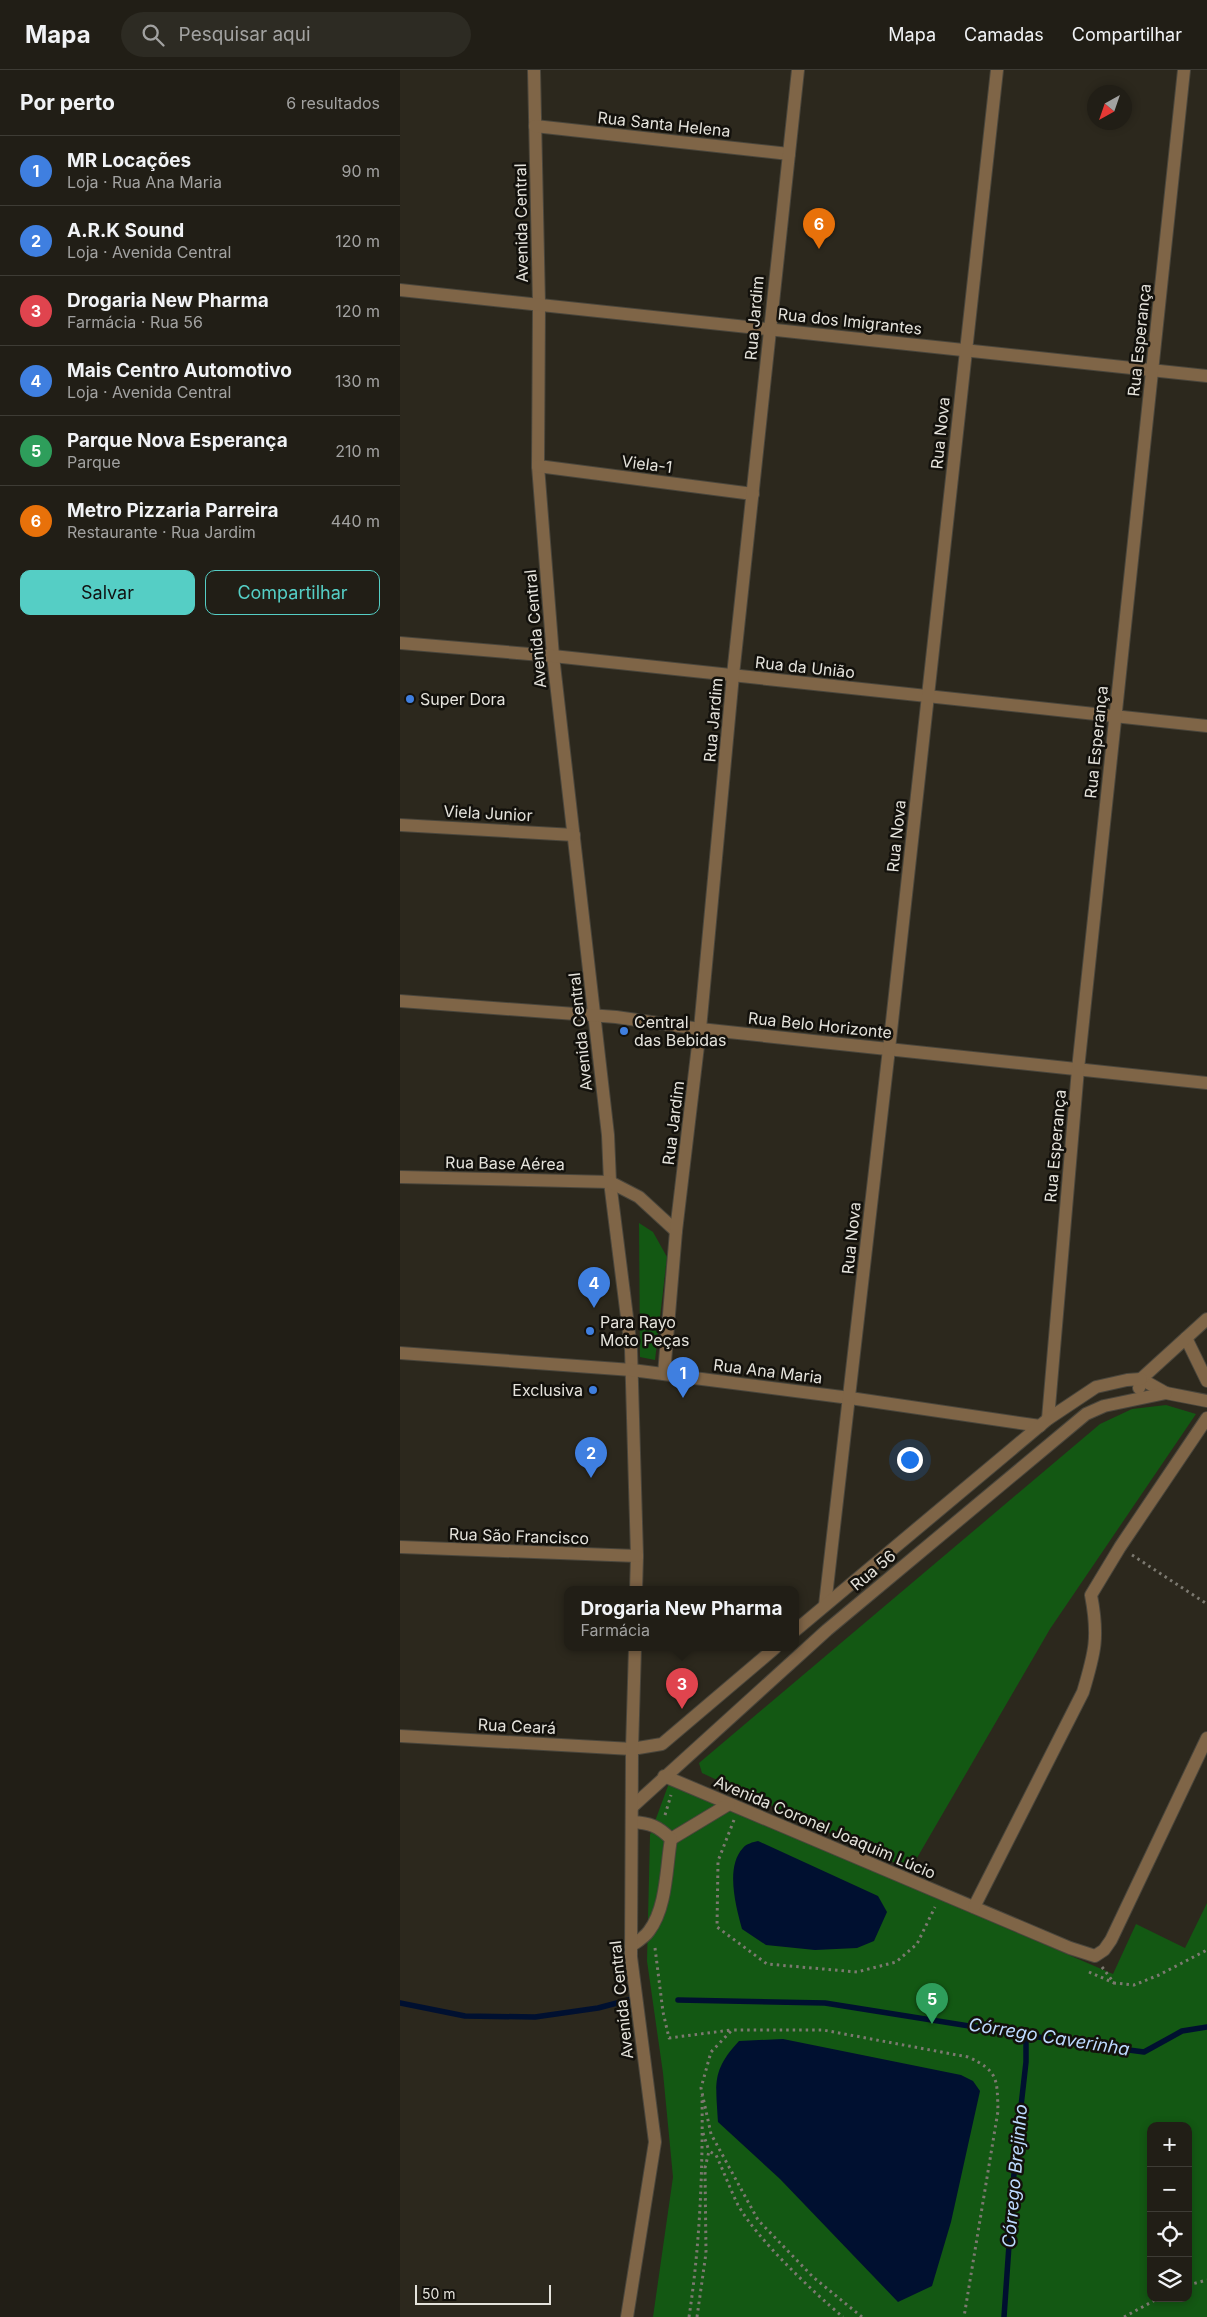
<!DOCTYPE html>
<html lang="pt">
<meta charset="utf-8">
<style>
:root{--surface:#211e16;--page:#2d2b23;--text:#f1f3f6;--muted:#a2a2a1;--line:#3e3c35;--accent:#55cec5}
body{margin:0;font-family:Inter,sans-serif;background:var(--page);color:var(--text)}
.controls{position:absolute;right:15px;bottom:15px;display:grid;overflow:hidden;border-radius:10px;box-shadow:0 2px 8px #0003}
.controls button{width:45px;height:45px;display:grid;place-items:center;padding:0;border:0;border-bottom:1px solid var(--line);background:var(--surface);color:var(--text);font:25px sans-serif}
.compass{position:absolute;left:687px;top:15px;width:45px;height:45px;border-radius:50%;background:var(--surface);box-shadow:0 2px 8px #0003;rotate:220deg}
.scale{position:absolute;left:15px;bottom:12px;width:136px;box-sizing:border-box;padding-left:5px;border:2px solid #e5e3dc;border-top:0;font-size:14px;line-height:18px;white-space:nowrap;color:#e5e3dc;-webkit-text-stroke:4px #13110c;paint-order:stroke}
.you{position:absolute;left:509px;top:1389px;width:18px;height:18px;margin:-12px;border:4px solid #fff;border-radius:50%;background:#1a73e8;box-shadow:0 0 0 8px #1a73e833}
.badge{display:grid;place-items:center;width:32px;height:32px;border-radius:50%;background:var(--accent);color:#fff;font-size:16px;font-weight:700}
.pin{position:absolute;translate:-50% -41px;filter:drop-shadow(0 1px 2px #0008)}
.pin::after{content:'';position:absolute;top:26px;width:18px;height:15px;background:inherit;clip-path:polygon(0 0,100% 0,50% 100%)}
.popup{position:absolute;left:164px;top:1516px;width:235px;height:65px;box-sizing:border-box;display:grid;place-content:center;border-radius:10px;background:var(--surface);filter:drop-shadow(0 1px 4px #0005);font-size:16px;white-space:nowrap;color:var(--muted)}
.popup b{font-size:19px;color:var(--text)}
.popup::after{content:'';position:absolute;left:50%;top:100%;margin-left:-10px;border:10px solid transparent;border-top-color:var(--surface)}
.list{margin:0;padding:0;list-style:none}
h2{display:flex;justify-content:space-between;align-items:center;height:65px;margin:0;padding:0 20px;font-size:21px}
h2 small{font-size:16px;font-weight:400;color:var(--muted)}
.list li{display:grid;grid-template-columns:32px 1fr auto;gap:15px;align-items:center;box-sizing:border-box;height:70px;padding:0 20px;border-top:1px solid var(--line)}
.list b{display:block;font-size:19px;white-space:nowrap}
.list p{margin:0;font-size:16px;white-space:nowrap;color:var(--muted)}
.list em{font-size:16px;font-style:normal;color:var(--muted)}
.actions{display:flex;gap:10px;padding:15px 20px}
.actions a{flex:1;padding:11px 0;border:1px solid var(--accent);border-radius:10px;text-align:center;font-size:18px;color:var(--accent)}
.actions .main{background:var(--accent);color:#111}
.icon{flex:none;width:28px;height:28px;fill:none;stroke:currentColor;stroke-width:2;stroke-linecap:round;stroke-linejoin:round}
.map{position:relative;flex:none;width:807px;height:2247px;overflow:hidden}
header{display:flex;align-items:center;gap:30px;box-sizing:border-box;height:70px;padding:0 25px;background:var(--surface);border-bottom:1px solid var(--line)}
header strong{font-size:24px}
nav{display:flex;gap:28px;margin-inline-start:auto;font-size:18px}
.search{width:350px;height:45px;background:var(--page);display:flex;align-items:center;gap:12px;box-sizing:border-box;padding:0 18px;border-radius:28px;color:var(--muted);font-size:19px}
main{display:flex}
aside{flex:1;background:var(--surface)}
.map>svg:first-child{display:block}
</style>
<header>
<strong>Mapa</strong>
<div class="search"><svg class="icon" aria-label="search" viewBox="0 0 24 24"><circle cx="10" cy="10" r="6"/><path d="M15 15l6 6"/></svg>Pesquisar aqui</div>
<nav><a>Mapa</a><a>Camadas</a><a>Compartilhar</a></nav>
</header>
<main>
<aside>
<h2>Por perto<small>6 resultados</small></h2>
<ul class="list">
<li><span class="badge" style="background:#3f7fe0">1</span><div><b>MR Locações</b><p>Loja · Rua Ana Maria</p></div><em>90 m</em></li>
<li><span class="badge" style="background:#3f7fe0">2</span><div><b>A.R.K Sound</b><p>Loja · Avenida Central</p></div><em>120 m</em></li>
<li><span class="badge" style="background:#e0444e">3</span><div><b>Drogaria New Pharma</b><p>Farmácia · Rua 56</p></div><em>120 m</em></li>
<li><span class="badge" style="background:#3f7fe0">4</span><div><b>Mais Centro Automotivo</b><p>Loja · Avenida Central</p></div><em>130 m</em></li>
<li><span class="badge" style="background:#2e9e5b">5</span><div><b>Parque Nova Esperança</b><p>Parque</p></div><em>210 m</em></li>
<li><span class="badge" style="background:#e8710a">6</span><div><b>Metro Pizzaria Parreira</b><p>Restaurante · Rua Jardim</p></div><em>440 m</em></li>
</ul>
<div class="actions"><a class="main">Salvar</a><a>Compartilhar</a></div>
</aside>
<div class="map">
<svg width="807" height="2247" viewBox="0 0 807 2247">
<rect width="100%" height="100%" fill="#2c281d"/>
<g fill="#135813" fill-rule="evenodd">
<polygon points="239,1153 253,1162 267,1187 255,1290 240,1287"/>
<polygon points="766,1335 796,1344 650,1559 510,1800 302,1703 299,1693 700,1354 732,1339"/>
<path d="M269,1713L713,1904L736,1854L785,1878L807,1833V2247H253L273,2107L263,2003L247,1891L250,1765ZM751,2056H788V2228H751Z"/>
</g>
<g fill="#001030">
<path d="M358,1771L478,1826L487,1842L474,1871L457,1878L415,1880L366,1875L342,1859C336,1837 325,1797 343,1778C346,1774 353,1772 358,1771Z"/>
<path d="M383,1969L561,2005L573,2011L580,2021L551,2152L532,2216L498,2232L380,2109L318,2052C316,2014 311,2001 339,1971Z"/>
</g>
<g fill="none" stroke-linecap="round" stroke-linejoin="round">
<g stroke="#001030" stroke-width="5.5">
<polyline points="278,1930 425,1933 676,1973 744,1982 782,1961 807,1957"/>
<polyline points="0,1933 65,1946 135,1947 198,1938 232,1929"/>
<polyline points="604,2247 615,2089 626,1992 626,1965"/>
</g>
<defs>
<g id="minor">
<polyline points="134,0 139,234 138,396 153,586 208,1065 210,1112 231,1279 237,1486 236,1520"/>
<polyline points="135,56 389,84"/>
<polyline points="0,220 807,306"/>
<polyline points="138,396 353,424"/>
<polyline points="0,573 153,586 807,656"/>
<polyline points="0,755 174,765"/>
<polyline points="0,931 216,947 300,959 807,1013"/>
<polyline points="0,1107 210,1112 239,1127 276,1161"/>
<polyline points="786,1268 807,1311"/>
<polyline points="0,1283 232,1300 450,1328 640,1356"/>
<polyline points="264,1304 276,1161 300,959 333,605 398,0"/>
<polyline points="741,1309 766,1323 807,1331"/>
<polyline points="739,1318 741,1309 807,1249"/>
<polyline points="648,1349 678,999 784,0"/>
<polyline points="0,1477 237,1486"/>
<polyline points="425,1535 489,979 597,0"/>
<polyline points="396,1560 648,1349 696,1317 727,1310 741,1309"/>
<polyline points="0,1666 232,1679 262,1674 375,1578"/>
<polyline points="264,1706 670,1878 695,1886 704,1880 711,1870 807,1668"/>
<polyline points="232,1737 427,1560 686,1344 704,1336 766,1323"/>
<polyline points="271,1769 329,1734"/>
<path d="M574,1837L683,1622C695,1582 699,1567 691,1525L720,1477L807,1348"/>
<path d="M231,1876C237,1872 245,1867 249,1861C267,1837 266,1798 271,1769C258,1756 250,1753 232,1752"/>
<polyline points="227,2247 255,2072 231,1887 232,1679 235,1578"/>
</g>
</defs>
<use href="#minor" stroke="#4a463c" stroke-width="14"/>
<g stroke="#7c7970" stroke-width="3" stroke-dasharray="2.5 4" stroke-linecap="butt">
<polyline points="732,1485 807,1534"/>
<polyline points="265,1745 271,1725"/>
<polyline points="334,1750 318,1791 317,1857 367,1894 457,1902 496,1892 517,1874 535,1837"/>
<polyline points="255,1878 263,1942 269,1968 331,1960"/>
<polyline points="702,1897 714,1913 734,1915 759,1905 807,1880"/>
<polyline points="689,1902 714,1913"/>
<polyline points="303,2063 309,2081"/>
<polyline points="788,2215 807,2210"/>
<path d="M289,2247C300,2175 303,2099 302,2026"/>
<path d="M297,2247L306,2183L305,2098L309,2081L316,2085C324,2102 330,2119 338,2135C357,2169 412,2221 443,2247"/>
<path d="M462,2247L413,2207L358,2150L311,2064L301,2018L311,1982L332,1960H423L568,1987C599,2001 597,2010 598,2041L564,2247"/>
<polyline points="724,2247 759,2228"/>
</g>
<use href="#minor" stroke="#7f6547" stroke-width="12"/>
</g>
<g fill="#3f7fe0" stroke="#13110c" stroke-width="2">
<circle cx="10" cy="629" r="5"/>
<circle cx="224" cy="961" r="5"/>
<circle cx="190" cy="1261" r="5"/>
<circle cx="193" cy="1320" r="5"/>
</g>
<g text-anchor="middle" stroke-width="5" stroke-linejoin="round" paint-order="stroke">
<g font-size="16" fill="#e5e3dc" stroke="#13110c">
<text transform="translate(264 54) rotate(6)" y="6">Rua Santa Helena</text>
<text transform="translate(121 153) rotate(-91)" y="6">Avenida Central</text>
<text transform="translate(354 248) rotate(-85)" y="6">Rua Jardim</text>
<text transform="translate(450 251) rotate(6)" y="6">Rua dos Imigrantes</text>
<text transform="translate(739 270) rotate(-84)" y="6">Rua Esperança</text>
<text transform="translate(540 363) rotate(-84)" y="6">Rua Nova</text>
<text transform="translate(247 394) rotate(7)" y="6">Viela-1</text>
<text transform="translate(135 559) rotate(-95)" y="6">Avenida Central</text>
<text transform="translate(405 597) rotate(6)" y="6">Rua da União</text>
<text transform="translate(313 650) rotate(-85)" y="6">Rua Jardim</text>
<text transform="translate(696 672) rotate(-84)" y="6">Rua Esperança</text>
<text transform="translate(88 743) rotate(3)" y="6">Viela Junior</text>
<text transform="translate(496 766) rotate(-84)" y="6">Rua Nova</text>
<text transform="translate(420 955) rotate(6)" y="6">Rua Belo Horizonte</text>
<text transform="translate(180 962) rotate(-96)" y="6">Avenida Central</text>
<text transform="translate(273 1053) rotate(-83)" y="6">Rua Jardim</text>
<text transform="translate(655 1076) rotate(-85)" y="6">Rua Esperança</text>
<text transform="translate(105 1093) rotate(1)" y="6">Rua Base Aérea</text>
<text transform="translate(451 1168) rotate(-84)" y="6">Rua Nova</text>
<text transform="translate(368 1301) rotate(7)" y="6">Rua Ana Maria</text>
<text transform="translate(119 1466) rotate(2)" y="6">Rua São Francisco</text>
<text transform="translate(473 1500) rotate(-40)" y="6">Rua 56</text>
<text transform="translate(117 1656) rotate(3)" y="6">Rua Ceará</text>
<text transform="translate(425 1757) rotate(23)" y="6">Avenida Coronel Joaquim Lúcio</text>
<text transform="translate(221 1930) rotate(-96)" y="6">Avenida Central</text>
</g>
<g font-size="16" fill="#e5e3dc" stroke="#13110c" text-anchor="start">
<text x="20" y="635">Super Dora</text>
<text x="234" y="958">Central<tspan x="234" dy="18">das Bebidas</tspan></text>
<text x="200" y="1258">Para Rayo<tspan x="200" dy="18">Moto Peças</tspan></text>
<text x="183" y="1326" text-anchor="end">Exclusiva</text>
</g>
<g font-size="18" font-style="italic" fill="#bddaff" stroke="#13110c">
<text transform="translate(649 1967) rotate(9)" y="6">Córrego Caverinha</text>
<text transform="translate(615 2106) rotate(-85)" y="6">Córrego Brejinho</text>
</g>
</g>
</svg>
<div class="controls">
<button>+</button>
<button>−</button>
<button><svg class="icon" aria-label="locate" viewBox="0 0 24 24"><circle cx="12" cy="12" r="6"/><path d="M12 2v4M12 18v4M2 12h4M18 12h4"/></svg></button>
<button><svg class="icon" aria-label="layers" viewBox="0 0 24 24"><path d="M12 4l9 5-9 5-9-5zM3 14l9 5 9-5"/></svg></button>
</div>
<svg class="compass" viewBox="-18 -18 36 36"><path d="M0-13l5 13h-10z" fill="#e53935"/><path d="M0 13l5-13h-10z" fill="#a2a2a1"/></svg>
<div class="scale">50 m</div>
<div class="you"></div>
<div class="pin badge" style="left:283px;top:1328px;background:#3f7fe0">1</div>
<div class="pin badge" style="left:191px;top:1408px;background:#3f7fe0">2</div>
<div class="pin badge" style="left:282px;top:1639px;background:#e0444e">3</div>
<div class="popup"><b>Drogaria New Pharma</b>Farmácia</div>
<div class="pin badge" style="left:194px;top:1238px;background:#3f7fe0">4</div>
<div class="pin badge" style="left:532px;top:1954px;background:#2e9e5b">5</div>
<div class="pin badge" style="left:419px;top:179px;background:#e8710a">6</div>
</div>
</main>
